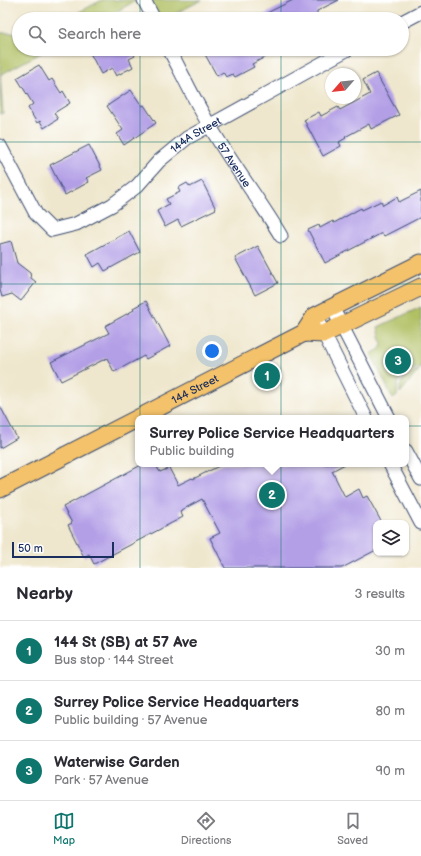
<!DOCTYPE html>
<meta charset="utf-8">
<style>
:root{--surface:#fff;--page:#f2f2f3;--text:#2b2b33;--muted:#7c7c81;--line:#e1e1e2;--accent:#0f766e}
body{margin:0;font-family:"Balsamiq Sans",sans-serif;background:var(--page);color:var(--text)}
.controls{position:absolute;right:12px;bottom:12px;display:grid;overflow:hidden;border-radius:8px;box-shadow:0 1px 3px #0004}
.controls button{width:36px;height:36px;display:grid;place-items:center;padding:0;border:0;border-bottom:1px solid var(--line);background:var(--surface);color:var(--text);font:20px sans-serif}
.compass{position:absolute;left:325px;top:68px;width:36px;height:36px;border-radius:50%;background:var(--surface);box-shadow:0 1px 3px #0004;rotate:242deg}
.scale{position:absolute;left:12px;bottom:10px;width:102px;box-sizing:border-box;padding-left:4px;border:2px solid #1b2f5e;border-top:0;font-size:11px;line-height:14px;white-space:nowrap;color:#1b2f5e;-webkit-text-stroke:3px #fff;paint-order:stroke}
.you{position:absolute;left:212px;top:351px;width:14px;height:14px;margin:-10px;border:3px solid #fff;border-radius:50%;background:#1a73e8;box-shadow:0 0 0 6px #1a73e833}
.badge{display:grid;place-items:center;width:26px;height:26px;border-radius:50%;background:var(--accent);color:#fff;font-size:13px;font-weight:700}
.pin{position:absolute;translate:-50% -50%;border:2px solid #fff;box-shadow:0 1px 4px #0006}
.popup{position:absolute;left:135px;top:415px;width:274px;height:52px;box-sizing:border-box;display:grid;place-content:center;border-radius:8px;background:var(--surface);filter:drop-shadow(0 1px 3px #0005);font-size:13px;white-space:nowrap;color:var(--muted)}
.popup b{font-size:15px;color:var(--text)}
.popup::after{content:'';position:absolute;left:50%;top:100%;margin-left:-8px;border:8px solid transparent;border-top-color:var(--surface)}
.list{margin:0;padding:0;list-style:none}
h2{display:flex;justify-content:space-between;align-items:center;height:52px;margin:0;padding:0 16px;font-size:17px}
h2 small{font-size:13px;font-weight:400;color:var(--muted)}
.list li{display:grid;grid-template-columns:26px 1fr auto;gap:12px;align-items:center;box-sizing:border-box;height:60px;padding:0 16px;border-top:1px solid var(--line)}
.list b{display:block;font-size:15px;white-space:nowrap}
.list p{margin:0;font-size:13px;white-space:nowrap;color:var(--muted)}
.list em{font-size:13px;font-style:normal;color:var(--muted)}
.icon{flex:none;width:22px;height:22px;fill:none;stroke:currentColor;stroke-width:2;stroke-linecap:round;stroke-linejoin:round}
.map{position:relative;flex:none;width:421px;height:568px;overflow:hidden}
.search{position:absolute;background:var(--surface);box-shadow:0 1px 3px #0004;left:12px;right:12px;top:12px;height:44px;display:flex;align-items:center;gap:10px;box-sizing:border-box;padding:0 14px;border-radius:22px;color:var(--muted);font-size:15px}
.sheet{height:232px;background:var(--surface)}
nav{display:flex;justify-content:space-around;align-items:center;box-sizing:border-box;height:56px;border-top:1px solid var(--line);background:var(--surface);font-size:11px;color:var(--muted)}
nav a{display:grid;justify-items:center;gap:2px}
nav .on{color:var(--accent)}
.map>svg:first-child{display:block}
</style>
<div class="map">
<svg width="421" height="568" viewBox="0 0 421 568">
<rect width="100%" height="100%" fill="#fff"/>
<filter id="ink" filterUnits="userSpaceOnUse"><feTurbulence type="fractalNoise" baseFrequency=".025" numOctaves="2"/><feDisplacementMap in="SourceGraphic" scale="8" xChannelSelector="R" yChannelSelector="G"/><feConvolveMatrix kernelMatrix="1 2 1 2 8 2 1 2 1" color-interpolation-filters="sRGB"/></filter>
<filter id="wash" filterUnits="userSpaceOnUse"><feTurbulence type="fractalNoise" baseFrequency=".012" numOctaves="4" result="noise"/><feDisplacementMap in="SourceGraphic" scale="16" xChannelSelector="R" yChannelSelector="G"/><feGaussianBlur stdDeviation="0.9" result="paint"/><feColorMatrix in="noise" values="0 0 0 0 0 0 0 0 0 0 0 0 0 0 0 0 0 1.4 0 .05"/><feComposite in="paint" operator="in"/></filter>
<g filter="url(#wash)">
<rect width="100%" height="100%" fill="#efe7cd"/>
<g fill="#b0c063" stroke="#667860">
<polygon points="102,0 137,0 103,19 66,19"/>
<polygon points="146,0 202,0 164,19 156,19"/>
<polygon points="0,33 19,33 19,49 48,49 0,75 3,113 0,114"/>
<path d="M421,307V367C402,372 397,377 397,396L393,399L371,354L380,349L382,344L378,327Z"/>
<path d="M419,370L400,393C399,380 406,373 419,370Z"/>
</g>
<g id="blocks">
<g fill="#b29fe6">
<polygon points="293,0 339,0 317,11 317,19 255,19"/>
<polygon points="88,49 131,49 135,56 129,59 133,67 116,76 112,68 101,74"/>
<polygon points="202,49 281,49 252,64 254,67 235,77 233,74 226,77 223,72 217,76"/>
<polygon points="39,65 49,81 52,79 61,93 63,91 70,103 54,113 58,119 44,128 40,121 37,123 28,108 33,104 17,78"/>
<polygon points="376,73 399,115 371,129 369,124 345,137 346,138 339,142 341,146 323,156 304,120 319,112 321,116 338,107 340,110 370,94 363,80"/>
<polygon points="131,90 142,106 144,105 156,123 124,145 117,134 123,130 107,106"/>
<polygon points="89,145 102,170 86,178 89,182 65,195 50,165"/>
<polygon points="202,181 216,209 181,226 178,220 165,227 157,211 169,204 166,199 180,192 178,188 187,183 190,187"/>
<polygon points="421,191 421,217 384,236 382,233 325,263 308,230 319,225 320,228 333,221 334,223 361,208 362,210 381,201 383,205 397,197 399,202"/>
<polygon points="129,231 140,252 105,271 100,263 94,267 87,254"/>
<polygon points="11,241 17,263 30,273 31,278 36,282 21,301 12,294 2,297 0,290 0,244"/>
<polygon points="258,246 278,283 255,295 235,258"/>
<polygon points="146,301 170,346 146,359 144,356 114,372 107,358 61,381 51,362 109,333 105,326 134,310 133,308"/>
<polygon points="0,406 17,438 0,448"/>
<polygon points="143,464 155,464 160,472 169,468 178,485 192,478 193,479 223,464 345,464 332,471 345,497 359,489 363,498 367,496 382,523 376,523 376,550 342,568 225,568 210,538 220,533 202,499 180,511 183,517 94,564 89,554 84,557 68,525 72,523 63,507"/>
</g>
</g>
</g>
<g filter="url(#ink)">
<use href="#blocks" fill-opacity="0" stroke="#3b4b6f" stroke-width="1"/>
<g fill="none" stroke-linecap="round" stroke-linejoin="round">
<defs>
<g id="minor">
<polyline points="144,0 154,19"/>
<polyline points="402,22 421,12"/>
<path id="s1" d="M169,49C184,77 197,106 214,133C235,168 260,201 281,236"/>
<path id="s2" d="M0,146L36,214L52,230L76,224L112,205L137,186L159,161L187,138L348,49"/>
<polyline points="332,307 389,418"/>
<polyline points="315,316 366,418"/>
<polyline points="406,451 421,479"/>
<polyline points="390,464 421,523"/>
</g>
<g id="major">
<polyline points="304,333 324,334 421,287"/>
<path id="s3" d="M0,489L304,333L315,316L421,263"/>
</g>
</defs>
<use href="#minor" stroke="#3b4b6f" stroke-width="15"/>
<use href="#major" stroke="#3b4b6f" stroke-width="19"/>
<use href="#minor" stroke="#fff" stroke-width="13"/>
<use href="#major" stroke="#f4c26a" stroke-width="17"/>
</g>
</g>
<path fill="none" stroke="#0f766e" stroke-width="1" stroke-opacity="0.55" d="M140,0V19M281,0V19M140,49V568M281,49V568M0,142H421M0,284H421M0,426H421"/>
<g text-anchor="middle" stroke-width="3" stroke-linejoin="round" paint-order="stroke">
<g font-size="11" fill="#1b2f5e" stroke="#fff">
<text dy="4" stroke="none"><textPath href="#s2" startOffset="275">144A Street</textPath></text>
<text dy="4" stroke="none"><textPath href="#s1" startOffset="133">57 Avenue</textPath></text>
<text dy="4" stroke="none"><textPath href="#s3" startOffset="219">144 Street</textPath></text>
</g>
</g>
</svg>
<div class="controls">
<button><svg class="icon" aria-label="layers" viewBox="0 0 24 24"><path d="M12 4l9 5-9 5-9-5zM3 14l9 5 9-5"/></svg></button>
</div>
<svg class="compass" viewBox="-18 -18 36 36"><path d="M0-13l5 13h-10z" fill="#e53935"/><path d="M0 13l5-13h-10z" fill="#7c7c81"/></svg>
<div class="scale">50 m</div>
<div class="you"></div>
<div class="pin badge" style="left:267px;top:376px">1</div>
<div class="pin badge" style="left:272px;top:495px">2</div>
<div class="popup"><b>Surrey Police Service Headquarters</b>Public building</div>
<div class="pin badge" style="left:398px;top:361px">3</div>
<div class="search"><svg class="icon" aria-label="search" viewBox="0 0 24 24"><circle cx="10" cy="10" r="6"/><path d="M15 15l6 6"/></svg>Search here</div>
</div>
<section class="sheet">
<h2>Nearby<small>3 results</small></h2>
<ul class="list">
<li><span class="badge">1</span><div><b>144 St (SB) at 57 Ave</b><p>Bus stop · 144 Street</p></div><em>30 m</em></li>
<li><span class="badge">2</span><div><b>Surrey Police Service Headquarters</b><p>Public building · 57 Avenue</p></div><em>80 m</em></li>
<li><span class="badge">3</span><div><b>Waterwise Garden</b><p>Park · 57 Avenue</p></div><em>90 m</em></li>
</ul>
</section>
<nav>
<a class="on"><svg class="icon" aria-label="map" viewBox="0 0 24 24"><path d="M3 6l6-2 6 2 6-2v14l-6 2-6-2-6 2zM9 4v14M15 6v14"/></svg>Map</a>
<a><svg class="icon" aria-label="directions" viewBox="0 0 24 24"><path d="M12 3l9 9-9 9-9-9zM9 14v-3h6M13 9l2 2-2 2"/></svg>Directions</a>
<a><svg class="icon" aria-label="saved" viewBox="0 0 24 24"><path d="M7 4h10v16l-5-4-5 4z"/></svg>Saved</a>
</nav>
